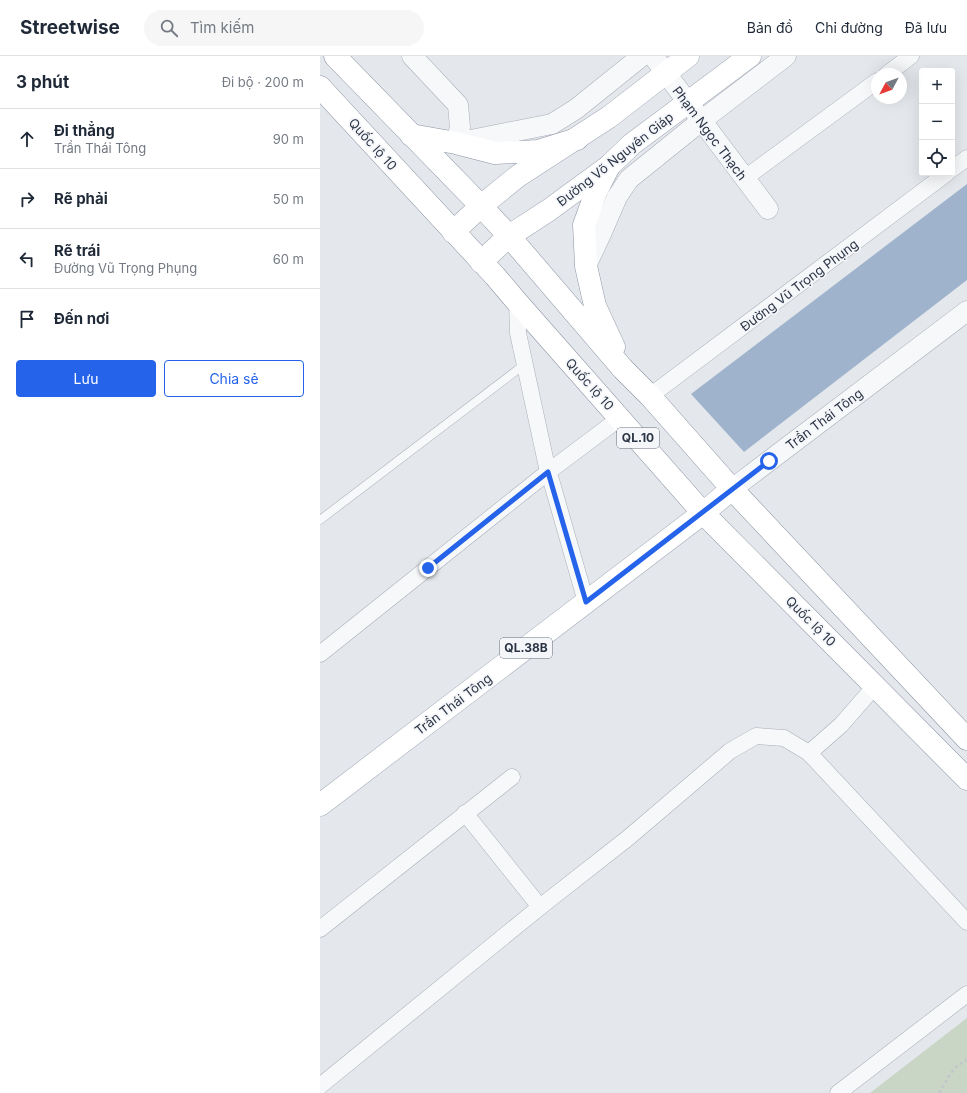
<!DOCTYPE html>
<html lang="vi">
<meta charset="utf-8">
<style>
:root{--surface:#fff;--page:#f6f6f7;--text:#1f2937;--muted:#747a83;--line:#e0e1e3;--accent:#2563eb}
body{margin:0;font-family:Inter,sans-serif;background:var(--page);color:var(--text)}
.controls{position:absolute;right:12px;top:12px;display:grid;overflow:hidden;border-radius:4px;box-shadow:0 4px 16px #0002}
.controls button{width:36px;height:36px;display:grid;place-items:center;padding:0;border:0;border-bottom:1px solid var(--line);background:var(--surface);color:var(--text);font:20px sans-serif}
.compass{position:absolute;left:551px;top:12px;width:36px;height:36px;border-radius:50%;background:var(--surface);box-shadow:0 4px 16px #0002;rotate:229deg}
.stop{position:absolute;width:12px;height:12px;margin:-9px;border:3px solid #2563eb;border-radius:50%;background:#fff}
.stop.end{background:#2563eb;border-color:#fff;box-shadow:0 1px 4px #0008}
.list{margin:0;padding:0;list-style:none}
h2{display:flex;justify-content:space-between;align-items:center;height:52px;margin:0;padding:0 16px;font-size:17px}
h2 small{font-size:13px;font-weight:400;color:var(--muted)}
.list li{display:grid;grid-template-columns:26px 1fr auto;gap:12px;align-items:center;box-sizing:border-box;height:60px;padding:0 16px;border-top:1px solid var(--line)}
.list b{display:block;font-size:15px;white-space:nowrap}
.list p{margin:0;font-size:13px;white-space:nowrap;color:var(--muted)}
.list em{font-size:13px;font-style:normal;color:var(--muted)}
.actions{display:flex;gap:8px;padding:12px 16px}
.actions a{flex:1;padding:9px 0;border:1px solid var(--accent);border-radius:4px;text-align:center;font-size:14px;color:var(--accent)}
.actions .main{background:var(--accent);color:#fff}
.icon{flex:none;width:22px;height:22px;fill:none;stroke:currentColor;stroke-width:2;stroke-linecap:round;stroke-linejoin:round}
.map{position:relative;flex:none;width:647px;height:1037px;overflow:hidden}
header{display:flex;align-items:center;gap:24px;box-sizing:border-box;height:56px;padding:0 20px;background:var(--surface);border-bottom:1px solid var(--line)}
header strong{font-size:19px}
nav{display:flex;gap:22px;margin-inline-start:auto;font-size:14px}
.search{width:280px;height:36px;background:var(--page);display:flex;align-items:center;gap:10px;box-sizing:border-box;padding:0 14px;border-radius:22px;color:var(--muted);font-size:15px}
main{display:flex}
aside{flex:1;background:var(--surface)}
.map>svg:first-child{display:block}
</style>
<header>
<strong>Streetwise</strong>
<div class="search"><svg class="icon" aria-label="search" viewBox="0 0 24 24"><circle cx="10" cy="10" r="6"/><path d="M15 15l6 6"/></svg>Tìm kiếm</div>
<nav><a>Bản đồ</a><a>Chỉ đường</a><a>Đã lưu</a></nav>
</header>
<main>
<aside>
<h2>3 phút<small>Đi bộ · 200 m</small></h2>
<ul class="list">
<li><svg class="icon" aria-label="ahead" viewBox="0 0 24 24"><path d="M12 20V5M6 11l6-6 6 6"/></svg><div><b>Đi thẳng</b><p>Trần Thái Tông</p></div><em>90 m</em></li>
<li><svg class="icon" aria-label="right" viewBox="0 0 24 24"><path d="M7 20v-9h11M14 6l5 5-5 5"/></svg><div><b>Rẽ phải</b></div><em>50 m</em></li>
<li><svg class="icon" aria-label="left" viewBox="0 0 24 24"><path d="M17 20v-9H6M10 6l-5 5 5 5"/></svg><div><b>Rẽ trái</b><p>Đường Vũ Trọng Phụng</p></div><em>60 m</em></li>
<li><svg class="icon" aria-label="arrive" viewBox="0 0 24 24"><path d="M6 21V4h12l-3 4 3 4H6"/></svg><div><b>Đến nơi</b></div></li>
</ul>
<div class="actions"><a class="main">Lưu</a><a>Chia sẻ</a></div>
</aside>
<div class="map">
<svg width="647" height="1037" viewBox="0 0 647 1037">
<rect width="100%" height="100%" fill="#e4e7ec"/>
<polygon fill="#c9d6c5" points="647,962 647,1037 550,1037"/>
<polygon fill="#9fb4cc" points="647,128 647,224 424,396 371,338"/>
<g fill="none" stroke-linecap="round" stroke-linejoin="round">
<defs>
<polyline id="service" points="0,464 205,308"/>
<g id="minor">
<polyline points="567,18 591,0"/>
<polyline points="632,113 647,102"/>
<polyline points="425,122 557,25"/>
<polyline points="197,246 198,277 228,416 231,424 266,546"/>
<polyline points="330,340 627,117"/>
<polyline points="0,598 228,416 300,362"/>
<polyline points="489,697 521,669 555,630"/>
<polyline points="145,757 220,851"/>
<polyline points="0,873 192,721"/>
<polyline points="0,1030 220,851 308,782 410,695 436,680 464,682 489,697 647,866"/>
<polyline points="518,1037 647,938"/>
</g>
<g id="tertiary">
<polyline points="92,0 138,49 140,71 136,87 232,68 256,53 322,0"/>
<polyline points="333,0 448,153"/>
<polyline points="266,210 281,178 297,141 309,123 381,65 466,0"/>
<polyline points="412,433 647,255"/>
</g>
<g id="primary">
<polyline points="133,176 161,150 198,120 289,61 368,0"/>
<polyline points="161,206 189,180 229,154 289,110 312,88 430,0"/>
<polyline points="0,749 383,457 412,433"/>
</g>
<g id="trunk">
<polyline points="15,0 161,150 189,180 303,313 330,340 412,433 647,683"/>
<polyline points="0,31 175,220 197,246 383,457 647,723"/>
<polyline points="91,79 136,87 175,97 218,95 257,83"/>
<polyline points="289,110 276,136 264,169 266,210 275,250 294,291"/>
</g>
</defs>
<use href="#service" stroke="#a9aeb7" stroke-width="9"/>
<use href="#minor" stroke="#a9aeb7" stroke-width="17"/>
<use href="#tertiary" stroke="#a9aeb7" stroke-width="21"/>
<use href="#primary" stroke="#a3abb8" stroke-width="23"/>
<use href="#trunk" stroke="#8b94a3" stroke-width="23"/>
<polyline stroke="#c2c5cb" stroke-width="2.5" stroke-dasharray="3 3" stroke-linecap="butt" points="619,1037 631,1017 638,1009 647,1004"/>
<use href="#service" stroke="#f7f8fa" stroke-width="8"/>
<use href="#minor" stroke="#f7f8fa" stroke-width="16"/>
<use href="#tertiary" stroke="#f7f8fa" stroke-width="20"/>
<use href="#primary" stroke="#fff" stroke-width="22"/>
<use href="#trunk" stroke="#fff" stroke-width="22"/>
</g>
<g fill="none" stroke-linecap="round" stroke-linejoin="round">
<polyline stroke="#2563eb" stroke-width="5" points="108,512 228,416 266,546 449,405"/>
</g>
<g text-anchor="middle" stroke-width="3.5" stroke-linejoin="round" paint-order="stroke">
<g fill="#f4f6f9" stroke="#676e7b" stroke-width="1">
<rect x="297" y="372" width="42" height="20" rx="3"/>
<rect x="180" y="582" width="52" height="20" rx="3"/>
</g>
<g font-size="12" font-weight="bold" fill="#2b3445">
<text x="318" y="386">QL.10</text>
<text x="206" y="596">QL.38B</text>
</g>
<g font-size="13" fill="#2b3445" stroke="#f4f6f9">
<text transform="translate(390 77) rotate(53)" y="5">Phạm Ngọc Thạch</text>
<text transform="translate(53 88) rotate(48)" y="5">Quốc lộ 10</text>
<text transform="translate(295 103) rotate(-38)" y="5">Đường Võ Nguyên Giáp</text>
<text transform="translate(479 229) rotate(-37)" y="5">Đường Vũ Trọng Phụng</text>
<text transform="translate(270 328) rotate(48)" y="5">Quốc lộ 10</text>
<text transform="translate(504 363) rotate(-37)" y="5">Trần Thái Tông</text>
<text transform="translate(491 565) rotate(45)" y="5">Quốc lộ 10</text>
<text transform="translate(133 648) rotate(-37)" y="5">Trần Thái Tông</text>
</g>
</g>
</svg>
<div class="controls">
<button>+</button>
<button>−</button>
<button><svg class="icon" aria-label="locate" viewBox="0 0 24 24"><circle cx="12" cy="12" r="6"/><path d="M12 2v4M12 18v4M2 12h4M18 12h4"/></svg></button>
</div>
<svg class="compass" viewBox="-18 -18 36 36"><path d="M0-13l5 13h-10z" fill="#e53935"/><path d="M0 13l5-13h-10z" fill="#747a83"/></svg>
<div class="stop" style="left:449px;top:405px"></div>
<div class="stop end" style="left:108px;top:512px"></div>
</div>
</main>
